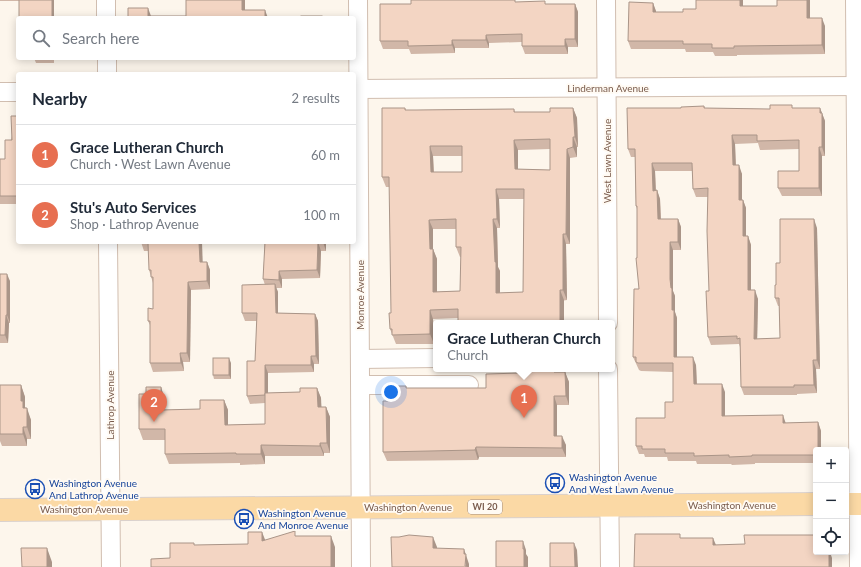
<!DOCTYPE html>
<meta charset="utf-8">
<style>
:root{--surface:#fff;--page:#f6f6f7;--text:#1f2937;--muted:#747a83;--line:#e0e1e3;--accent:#e76f51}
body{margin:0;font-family:Lato,sans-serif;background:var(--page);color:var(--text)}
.controls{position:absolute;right:12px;bottom:12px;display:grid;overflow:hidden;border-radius:4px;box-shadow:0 2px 10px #0003}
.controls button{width:36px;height:36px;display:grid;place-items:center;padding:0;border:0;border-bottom:1px solid var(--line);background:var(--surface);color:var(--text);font:20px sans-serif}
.you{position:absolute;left:391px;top:392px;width:14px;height:14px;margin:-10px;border:3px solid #fff;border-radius:50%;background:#1a73e8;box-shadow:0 0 0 6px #1a73e833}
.badge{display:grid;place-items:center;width:26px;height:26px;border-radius:50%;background:var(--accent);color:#fff;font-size:13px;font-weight:700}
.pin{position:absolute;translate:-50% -33px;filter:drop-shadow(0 1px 2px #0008)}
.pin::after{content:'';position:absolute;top:21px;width:14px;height:12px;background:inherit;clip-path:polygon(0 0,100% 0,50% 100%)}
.popup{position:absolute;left:433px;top:320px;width:182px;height:52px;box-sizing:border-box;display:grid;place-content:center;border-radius:4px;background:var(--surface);filter:drop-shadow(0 1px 3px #0005);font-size:13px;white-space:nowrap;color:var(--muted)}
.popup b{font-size:15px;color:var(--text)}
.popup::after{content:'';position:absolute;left:50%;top:100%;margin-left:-8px;border:8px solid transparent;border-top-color:var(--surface)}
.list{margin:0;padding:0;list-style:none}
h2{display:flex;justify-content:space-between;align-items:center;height:52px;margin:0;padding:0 16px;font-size:17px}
h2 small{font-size:13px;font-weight:400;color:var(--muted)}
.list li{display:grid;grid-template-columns:26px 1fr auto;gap:12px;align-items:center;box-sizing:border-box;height:60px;padding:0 16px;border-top:1px solid var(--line)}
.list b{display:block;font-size:15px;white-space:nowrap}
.list p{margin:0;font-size:13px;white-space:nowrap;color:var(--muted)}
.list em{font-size:13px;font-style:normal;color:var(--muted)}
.icon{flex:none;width:22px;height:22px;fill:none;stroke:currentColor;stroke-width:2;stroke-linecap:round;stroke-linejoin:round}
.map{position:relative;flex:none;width:861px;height:567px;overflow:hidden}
.search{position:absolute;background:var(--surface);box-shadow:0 2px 10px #0003;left:16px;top:16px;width:340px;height:44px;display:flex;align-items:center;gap:10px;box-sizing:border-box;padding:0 14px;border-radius:4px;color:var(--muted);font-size:15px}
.panel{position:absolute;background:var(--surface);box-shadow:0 2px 10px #0003;left:16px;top:72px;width:340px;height:172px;border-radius:4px}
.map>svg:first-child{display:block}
</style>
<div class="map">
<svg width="861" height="567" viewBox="0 0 861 567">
<rect width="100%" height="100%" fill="#fdf6ec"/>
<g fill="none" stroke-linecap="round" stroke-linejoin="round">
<defs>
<g id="minor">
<polyline points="106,0 106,18"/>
<polyline points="358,0 361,567"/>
<polyline points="606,0 608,323"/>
<polyline points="855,0 859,567"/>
<polyline points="107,58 107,74"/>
<polyline points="354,89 861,86"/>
<polyline points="0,92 18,92"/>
<polyline points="108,242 111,567"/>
<polyline points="360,359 436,358"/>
<polyline points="608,369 610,567"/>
<polyline points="361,385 469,385"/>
</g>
<g id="major">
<polyline points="846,504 861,504"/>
<polyline points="0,510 816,504"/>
</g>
</defs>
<use href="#minor" stroke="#d1beb0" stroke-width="20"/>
<use href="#major" stroke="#dad1cd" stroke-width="24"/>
<use href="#minor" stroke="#fff" stroke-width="18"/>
<use href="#major" stroke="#fbd9a5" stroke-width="22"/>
</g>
<g fill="#d1b7a8" fill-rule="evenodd">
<polygon points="0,0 54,0 54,18 19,1 0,1"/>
<polygon points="743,0 743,6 810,18 825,26 825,54 737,55 737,56 715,56 713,52 686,52 685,49 631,49 628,41 653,3 656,12 683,12"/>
<polygon points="518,2 546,4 575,4 578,12 578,47 568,47 568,54 525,54 522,46 522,42 489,43 489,48 455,48 455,53 411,54 409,49 383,49 380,41 411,4"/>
<polygon points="34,58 54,58 54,63 36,63"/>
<polygon points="704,106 705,108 770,109 794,108 820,108 825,121 825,156 822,156 822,196 782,196 778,188 799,171 799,149 760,150 758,143 735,144 736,165 742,174 742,200 743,200 746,208 746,236 748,236 751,245 751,290 758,299 757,339 780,338 779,306 778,306 775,298 776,285 780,263 817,228 820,369 816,369 817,393 797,394 797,395 744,395 741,387 740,347 739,344 711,345 708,337 709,291 708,197 696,197 693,189 692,171 655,171 656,190 657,190 660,199 661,219 678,219 681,227 681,250 673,250 673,291 675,296 675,312 677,318 677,357 696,365 697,384 725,392 725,416 786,423 818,422 821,431 816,450 816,463 755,463 755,464 732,465 731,464 697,464 696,461 668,461 667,457 645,457 644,454 639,454 636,446 665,418 673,402 673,372 641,371 639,370 633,357 639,289 637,258 637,209 636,206 635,157 631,157 628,149 681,108"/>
<path d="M405,108L406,110H416L514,109L515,112H550L573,108L577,118L578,147H577V157L570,158V244H566L567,300L458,318L433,319L434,344H396L390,329L391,313L390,187H386L382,177ZM550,149V170L518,169V150ZM433,156H462V172H434ZM499,199H524L523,292L500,293V271L498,267L497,228H500ZM433,229H456V247L460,257H461L460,291L437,292V259L433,249Z"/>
<polygon points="18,116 18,204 0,204 0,159 5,159"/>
<polygon points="141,242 202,242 202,262 207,262 210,270 210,289 191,290 190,362 183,362 184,371 153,372 150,363 150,325 148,321 153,309 153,283 149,270 149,251 144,251"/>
<polygon points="265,242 326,242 326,251 321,251 320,278 282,279 282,288 276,288 278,292 278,313 315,314 318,321 319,364 314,364 314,372 268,373 268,393 300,392 317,388 321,398 321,407 326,407 330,417 330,453 324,453 324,456 265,456 265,464 240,465 240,463 169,464 165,454 165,440 143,440 139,429 146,394 161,387 164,397 164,410 200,409 224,400 228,410 228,425 265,424 265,403 250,404 247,396 255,361 257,321 245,321 242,313 265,285 263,279"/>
<polygon points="0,274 10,281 10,323 9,323 8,343 0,343"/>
<polygon points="231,363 231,379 214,379 213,375"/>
<polygon points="565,372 569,382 569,405 557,405 557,436 566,445 566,457 479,457 478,460 387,461 383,452 388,401 406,386 407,388 486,388 521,373"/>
<polygon points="0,385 21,385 25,397 25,407 31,420 31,439 27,439 27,446 2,446 0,441"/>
</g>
<g fill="#aa9588">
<rect x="52" y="0" width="2" height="18"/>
<polygon points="242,0 245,0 245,18 242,10"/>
<polygon points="740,0 743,0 743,14 740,6"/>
<polygon points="807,0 810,0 810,26 807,18"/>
<polygon points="653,3 656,11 656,20 653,12"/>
<polygon points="575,4 578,12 578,47 575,39"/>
<polygon points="148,8 151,16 148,16"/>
<polygon points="265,10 268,18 265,18"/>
<polygon points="822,18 825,26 825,54 822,45"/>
<polygon points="486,35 489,43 489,48 486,40"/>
<polygon points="565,39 568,47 568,54 565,46"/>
<polygon points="452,40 455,48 455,53 452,45"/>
<polygon points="573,108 577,118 578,147 575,137"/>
<polygon points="820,108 825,121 825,156 822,147"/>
<polygon points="732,135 735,144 736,174 733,165"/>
<polygon points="573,137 577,147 577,157 573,147"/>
<polygon points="514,140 518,150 518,178 515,169"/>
<polygon points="430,146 433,156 434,181 431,172"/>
<polygon points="819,147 822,156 822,196 819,188"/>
<polygon points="567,149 570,158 570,244 566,234"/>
<polygon points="652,163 655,171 656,199 653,191"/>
<polygon points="739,165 742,174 742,208 739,200"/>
<polygon points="496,189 499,199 500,228 497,219"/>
<polygon points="657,190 660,199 661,227 658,219"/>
<polygon points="743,200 746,208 746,245 743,236"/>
<polygon points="493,219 497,228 498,267 500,271 500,302 496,293"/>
<polygon points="678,219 681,227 681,250 678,242"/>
<polygon points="814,219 817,228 820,369 817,360"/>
<polygon points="429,220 433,229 433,259 430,249"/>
<polygon points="563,234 566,244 567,300 563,290"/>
<polygon points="748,236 751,245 751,299 748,290"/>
<polygon points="199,242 202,242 203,270 200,262"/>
<polygon points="318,242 321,251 320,278 317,270"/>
<polygon points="323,242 326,242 326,251"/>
<polygon points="670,242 673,250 673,291 675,296 675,312 677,318 677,365 674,357 670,279"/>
<polygon points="433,249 437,259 437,301 433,292"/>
<polygon points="207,262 210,270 210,289 207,281"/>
<polygon points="279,271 282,279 282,288 279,280"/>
<polygon points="7,274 10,281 10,323 7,315"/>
<polygon points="188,282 191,290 190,362 187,353"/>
<polygon points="275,284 278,292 278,321 276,313"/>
<polygon points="560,290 564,300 564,323 560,323"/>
<polygon points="755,290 758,299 757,347 754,339"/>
<polygon points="430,310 433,319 434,344 430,334"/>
<polygon points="315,314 318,321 319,364 316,356"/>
<polygon points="6,315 9,323 8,343 5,335"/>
<polygon points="180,353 183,362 184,371 181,363"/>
<polygon points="311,356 314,364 314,372 311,365"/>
<polygon points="693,357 696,365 697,392 694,384"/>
<polygon points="229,358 231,363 231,379 229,375"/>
<polygon points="813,360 816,369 817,393 814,385"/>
<polygon points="265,365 268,373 268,403 265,395"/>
<polygon points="554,369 557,369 557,382 554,372"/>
<polygon points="565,372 569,382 569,405 566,396"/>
<polygon points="722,384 725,392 725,424 722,416"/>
<polygon points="21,385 25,397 25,407 27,412 27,408 31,420 31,439 27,427 21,401"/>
<polygon points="161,387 164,397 164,420 161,410"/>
<polygon points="317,388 321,398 322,417 318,407"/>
<polygon points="554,396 557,405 557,445 554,436"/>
<polygon points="224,400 228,410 228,436 225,425"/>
<polygon points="326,407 330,417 330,453 327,443"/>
<polygon points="783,415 786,424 783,423"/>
<polygon points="818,422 821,431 821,450 818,450"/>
<polygon points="23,427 27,439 27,446 23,434"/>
<polygon points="562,436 566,445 566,457 562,448"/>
<polygon points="320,443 324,453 324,456 320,446"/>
<polygon points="261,445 265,456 265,464 261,454"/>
<polygon points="476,447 479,457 478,460 475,450"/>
<polygon points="262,532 266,542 262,541"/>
<polygon points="331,536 335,547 335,567 331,567"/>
<polygon points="433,537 437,547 437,559 433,548"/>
<polygon points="713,538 716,545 713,545"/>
<polygon points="523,541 526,550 526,554 528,557 528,567 524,567"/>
<polygon points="574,543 577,550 578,567 575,567"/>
<polygon points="47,548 52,562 52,567 47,567"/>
<polygon points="464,549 469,564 469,567 466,567 464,554"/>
<polygon points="828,552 830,552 832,558 832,567 829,567"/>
</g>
<g fill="#f3d5c3" stroke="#aa9588" fill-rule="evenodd">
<rect x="19" y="0" width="33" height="18"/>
<polygon points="186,0 242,0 242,10 265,10 265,18 128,18 128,8 148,8 148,16 186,16"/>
<polygon points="411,0 515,0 515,2 545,1 545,4 575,4 575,39 565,39 565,46 522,46 522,34 486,35 486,40 452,40 452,45 408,46 408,41 380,41 380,4 411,4"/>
<polygon points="696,0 740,0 740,6 777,6 777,0 807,0 807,18 822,18 822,45 734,46 734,48 712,48 712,44 683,44 683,41 628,41 629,2 653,3 653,12 683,12 683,9 696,9"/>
<rect x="301" y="16" width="21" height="2"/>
<polygon points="770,105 792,105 792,108 820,108 820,113 822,113 822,147 819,147 819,188 778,188 778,171 799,171 799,140 757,141 757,135 732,135 733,165 739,165 739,200 743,200 743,236 748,236 748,290 755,290 754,339 780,338 779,298 775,298 775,285 776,285 776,263 780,263 780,219 814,219 817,360 813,360 814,385 794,385 794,387 741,387 740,338 737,339 737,336 708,337 706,291 709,291 707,231 708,188 693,189 692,163 652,163 653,191 657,190 658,219 678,219 678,242 670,242 670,279 671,288 672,288 672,310 674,310 674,357 693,357 694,384 722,384 722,416 783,415 783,423 818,422 818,450 816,450 816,455 752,455 752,456 729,457 729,455 694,456 694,453 665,453 665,449 642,449 642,446 636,446 636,418 665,418 665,402 673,402 673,363 638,363 636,362 636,357 633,357 634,289 639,289 636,258 637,258 637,206 636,206 635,149 628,149 627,108 681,108 681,107 704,106 704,108 770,109"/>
<path d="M382,108H405V110H416L514,109V112H550V108H573L575,137H573V147L567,149L566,234H563V290H560V323H458V309L430,310V334L392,335V329H390L389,313H391L389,177H382ZM550,139V170L515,169L514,140ZM430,146H462V172H431ZM496,189H524L523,292L496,293V262H495L493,219H497ZM456,219V247H461L460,291L433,292V249H430L429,220Z"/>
<polygon points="11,116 18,116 18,196 0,196 0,159 5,159 5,140 12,140"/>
<polygon points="141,242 199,242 200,262 207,262 207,281 188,282 187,353 180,353 181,363 150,363 150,321 148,321 148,308 153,309 153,277 151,277 151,270 149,270 148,243 141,243"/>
<polygon points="265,242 323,242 318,242 317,270 279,271 279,280 263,279"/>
<polygon points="0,274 7,274 7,315 6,315 5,335 0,335"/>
<polygon points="275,284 276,313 315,314 316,356 311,356 311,365 265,365 265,395 247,396 247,361 255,361 257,313 242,313 242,285"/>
<rect x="213" y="358" width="16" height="17"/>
<polygon points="521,369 554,369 554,372 565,372 566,396 554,396 554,436 562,436 562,448 476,447 475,450 383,452 383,401 388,401 387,386 406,386 406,388 486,388 486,374 521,373"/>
<polygon points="0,385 21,385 21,401 23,401 23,408 27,408 27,427 23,427 23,434 0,434"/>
<polygon points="146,387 161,387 161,410 200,409 200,400 224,400 225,425 265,424 265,393 300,392 300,388 317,388 318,407 326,407 327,443 320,443 320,446 261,445 261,454 236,454 236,453 165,454 165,429 139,429 139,394 146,394"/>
<polygon points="295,531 295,536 331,536 331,567 151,567 151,559 170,558 170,543 194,543 194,545 248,544 248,532 262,532 262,541"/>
<polygon points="635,534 680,534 680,538 713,538 713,545 745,544 744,535 816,535 816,552 829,552 829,567 634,567"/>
<polygon points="409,535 433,537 433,548 464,549 464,554 466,554 465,566 467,566 467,567 392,567 391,537 399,537"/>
<polygon points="496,541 523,541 523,549 524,549 524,567 496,567"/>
<polygon points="550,543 574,543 575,567 550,567"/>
<polygon points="21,548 47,548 47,567 22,567"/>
</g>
<defs>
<symbol id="bus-ring" viewBox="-11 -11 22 22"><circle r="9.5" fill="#fffaf3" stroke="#1a4fb4" stroke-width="1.5"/><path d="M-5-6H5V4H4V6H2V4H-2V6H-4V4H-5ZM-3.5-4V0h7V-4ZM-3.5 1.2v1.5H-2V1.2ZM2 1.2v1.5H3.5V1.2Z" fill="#1a4fb4"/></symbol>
</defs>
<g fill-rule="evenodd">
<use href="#bus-ring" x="544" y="472" width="22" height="22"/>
<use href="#bus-ring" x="24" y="478" width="22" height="22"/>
<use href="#bus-ring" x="233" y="508" width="22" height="22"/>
</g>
<g text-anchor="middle" stroke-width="3.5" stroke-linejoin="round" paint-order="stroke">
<rect fill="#fffaf3" stroke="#a28b7f" stroke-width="1" x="468" y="500" width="34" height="14" rx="3"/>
<g font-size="9" font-weight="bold" fill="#7a5c4d">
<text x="485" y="510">WI 20</text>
</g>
<g font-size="10" fill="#7a5c4d" stroke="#fffaf3">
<text x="608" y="92">Linderman Avenue</text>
<text transform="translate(607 161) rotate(-90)" y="4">West Lawn Avenue</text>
<text transform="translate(360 295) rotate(-90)" y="4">Monroe Avenue</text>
<text transform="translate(110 405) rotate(-90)" y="4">Lathrop Avenue</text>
<text x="732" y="509">Washington Avenue</text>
<text x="408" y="511">Washington Avenue</text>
<text x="84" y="513">Washington Avenue</text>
</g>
<g font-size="10" fill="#164399" stroke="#fffaf3" text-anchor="start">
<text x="569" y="481">Washington Avenue<tspan x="569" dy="12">And West Lawn Avenue</tspan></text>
<text x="49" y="487">Washington Avenue<tspan x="49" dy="12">And Lathrop Avenue</tspan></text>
<text x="258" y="517">Washington Avenue<tspan x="258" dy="12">And Monroe Avenue</tspan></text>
</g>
</g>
</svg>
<div class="controls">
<button>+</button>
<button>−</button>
<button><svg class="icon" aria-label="locate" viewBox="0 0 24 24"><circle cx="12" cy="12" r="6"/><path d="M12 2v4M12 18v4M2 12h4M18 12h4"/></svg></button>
</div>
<div class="you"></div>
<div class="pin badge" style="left:524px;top:418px">1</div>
<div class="popup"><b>Grace Lutheran Church</b>Church</div>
<div class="pin badge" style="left:154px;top:422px">2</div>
<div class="search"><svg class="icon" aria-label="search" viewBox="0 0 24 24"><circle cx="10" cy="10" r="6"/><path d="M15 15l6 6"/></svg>Search here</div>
<section class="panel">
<h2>Nearby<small>2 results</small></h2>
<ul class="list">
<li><span class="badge">1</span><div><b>Grace Lutheran Church</b><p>Church · West Lawn Avenue</p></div><em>60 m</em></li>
<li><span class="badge">2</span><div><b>Stu's Auto Services</b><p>Shop · Lathrop Avenue</p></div><em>100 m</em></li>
</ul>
</section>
</div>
